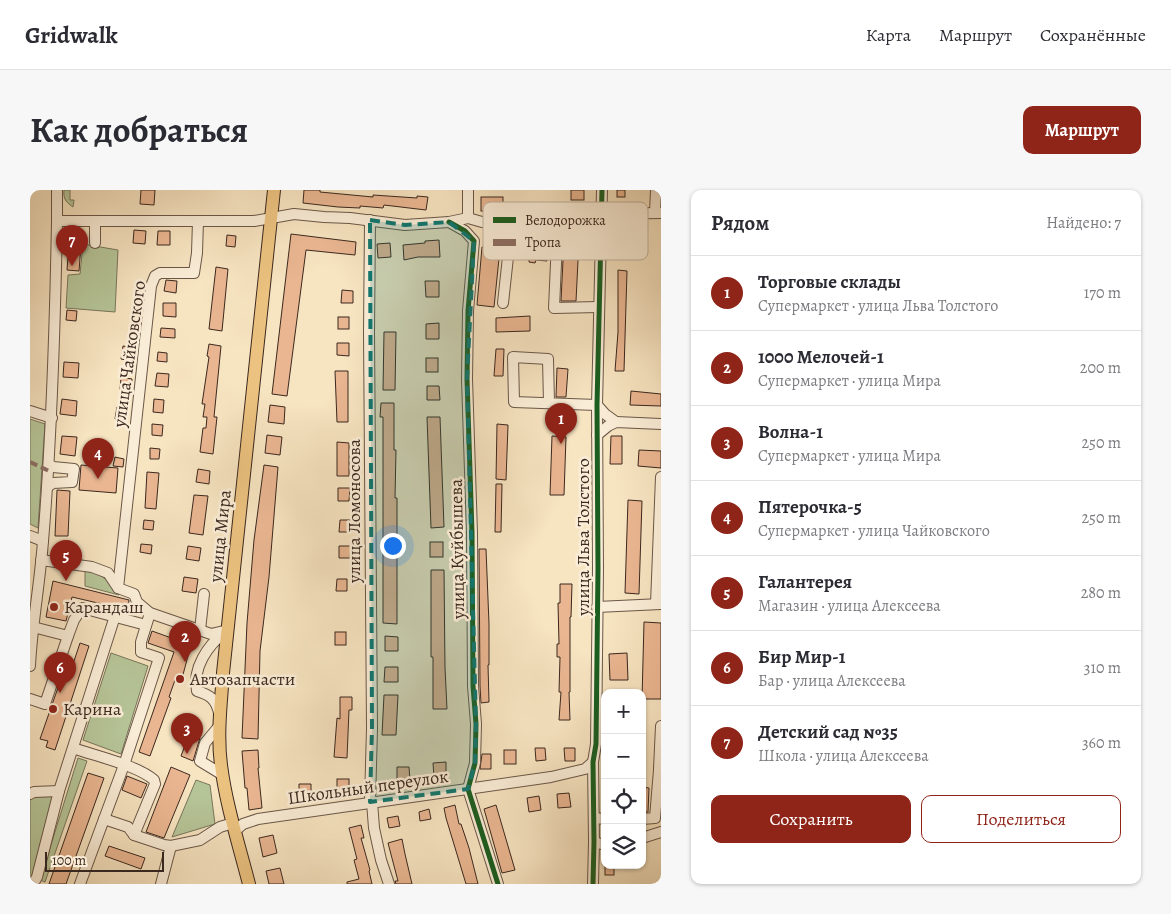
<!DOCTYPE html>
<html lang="ru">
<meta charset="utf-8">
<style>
:root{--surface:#fff;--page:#f7f7f7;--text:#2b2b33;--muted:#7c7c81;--line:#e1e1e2;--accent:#8f2418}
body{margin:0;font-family:Alegreya,serif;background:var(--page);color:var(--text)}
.controls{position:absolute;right:15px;bottom:15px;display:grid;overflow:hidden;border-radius:10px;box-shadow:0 1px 4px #0004}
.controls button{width:45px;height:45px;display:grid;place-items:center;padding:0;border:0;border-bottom:1px solid var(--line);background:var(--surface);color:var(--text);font:25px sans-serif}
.scale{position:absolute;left:15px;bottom:12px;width:119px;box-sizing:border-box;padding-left:5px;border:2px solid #3b281f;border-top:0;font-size:14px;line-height:18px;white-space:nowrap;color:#3b281f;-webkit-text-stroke:4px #faedd7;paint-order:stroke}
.you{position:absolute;left:362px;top:355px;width:18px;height:18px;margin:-12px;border:4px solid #fff;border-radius:50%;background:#1a73e8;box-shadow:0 0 0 8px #1a73e833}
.badge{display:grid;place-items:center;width:32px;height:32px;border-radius:50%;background:var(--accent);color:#fff;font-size:16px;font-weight:700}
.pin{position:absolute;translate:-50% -41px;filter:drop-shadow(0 1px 2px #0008)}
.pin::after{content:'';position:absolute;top:26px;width:18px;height:15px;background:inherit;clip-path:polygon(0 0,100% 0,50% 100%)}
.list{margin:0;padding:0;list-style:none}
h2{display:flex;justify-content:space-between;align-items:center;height:65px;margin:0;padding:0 20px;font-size:21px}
h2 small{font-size:16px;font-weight:400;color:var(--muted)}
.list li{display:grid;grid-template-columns:32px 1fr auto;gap:15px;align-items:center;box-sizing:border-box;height:75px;padding:0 20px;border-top:1px solid var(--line)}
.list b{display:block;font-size:19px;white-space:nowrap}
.list p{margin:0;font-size:16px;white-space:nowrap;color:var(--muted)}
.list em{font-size:16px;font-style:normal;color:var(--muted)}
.actions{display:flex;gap:10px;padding:15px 20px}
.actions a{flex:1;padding:11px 0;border:1px solid var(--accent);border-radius:10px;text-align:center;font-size:18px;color:var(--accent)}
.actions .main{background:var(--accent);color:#fff}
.icon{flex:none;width:28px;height:28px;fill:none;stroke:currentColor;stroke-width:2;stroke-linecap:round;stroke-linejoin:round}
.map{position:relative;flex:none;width:631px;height:694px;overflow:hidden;border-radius:10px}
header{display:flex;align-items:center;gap:30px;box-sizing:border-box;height:70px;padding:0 25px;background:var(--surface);border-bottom:1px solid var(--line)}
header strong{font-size:24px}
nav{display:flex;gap:28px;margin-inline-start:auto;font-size:18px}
.intro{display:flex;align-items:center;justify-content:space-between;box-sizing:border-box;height:120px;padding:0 30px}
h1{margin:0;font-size:35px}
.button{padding:12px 22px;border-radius:10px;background:var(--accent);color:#fff;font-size:18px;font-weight:700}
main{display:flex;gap:30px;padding:0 30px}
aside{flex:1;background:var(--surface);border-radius:10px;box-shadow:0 1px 4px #0004}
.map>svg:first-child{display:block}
</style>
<header>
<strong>Gridwalk</strong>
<nav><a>Карта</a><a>Маршрут</a><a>Сохранённые</a></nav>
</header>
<div class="intro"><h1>Как добраться</h1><a class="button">Маршрут</a></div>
<main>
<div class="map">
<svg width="631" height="694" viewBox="0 0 631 694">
<rect width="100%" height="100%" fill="#f7e4c1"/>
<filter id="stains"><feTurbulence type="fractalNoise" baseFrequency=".004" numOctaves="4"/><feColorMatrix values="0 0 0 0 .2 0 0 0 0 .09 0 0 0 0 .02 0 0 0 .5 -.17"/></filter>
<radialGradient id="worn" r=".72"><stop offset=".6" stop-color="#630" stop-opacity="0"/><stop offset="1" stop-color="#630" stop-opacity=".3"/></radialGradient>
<g fill="#b6c598" stroke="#78765c">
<path d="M34,0H40V10H44L43,17C36,12 33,9 34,0Z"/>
<polygon points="53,54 88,60 85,122 36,118 38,85 50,84"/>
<polygon points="0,229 15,234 8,338 0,334"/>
<path d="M55,379C69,383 80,391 89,403V405L55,396Z"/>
<polygon points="81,463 118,476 91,564 53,550"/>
<polygon points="48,568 57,571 15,692 10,690"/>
<polygon points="166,590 180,595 185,634 142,647"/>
<polygon points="25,604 4,685 0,693 0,607"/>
</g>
<g fill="#e9b691" stroke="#3b281f">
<polygon points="111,0 125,0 124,15 110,14"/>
<polygon points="274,0 290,0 290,2 343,7 343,5 387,8 387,6 398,7 396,20 354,15 353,18 330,16 330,18 308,17 273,13"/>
<rect x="541" y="0" width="13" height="10"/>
<rect x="587" y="0" width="8" height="7"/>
<rect x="451" y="7" width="22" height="14"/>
<polygon points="104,40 116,41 115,54 103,53"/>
<polygon points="128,41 140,41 140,55 127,55"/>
<polygon points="504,43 519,44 517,71 506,70 505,73 499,72 499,69 493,68 494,63 489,63 490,51 496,52 497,47 503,48"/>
<polygon points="261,44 326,52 325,65 276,60 257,206 242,204"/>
<polygon points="197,45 206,46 205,57 196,56"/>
<polygon points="409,50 410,67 388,67 374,70 373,55 395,53 395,51"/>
<polygon points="534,50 549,51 546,111 531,111"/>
<polygon points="360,53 361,67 348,68 347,54"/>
<polygon points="39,54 51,55 49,81 37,80"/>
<polygon points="452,57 470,59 464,117 447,115"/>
<polygon points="186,77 198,79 192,141 179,139"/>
<polygon points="588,80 597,81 594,181 585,181 588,142"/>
<polygon points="136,90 147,91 146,103 134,101"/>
<polygon points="395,91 409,91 409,107 396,107"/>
<polygon points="312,100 323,101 323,113 311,113"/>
<polygon points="133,113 146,113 146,127 133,126"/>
<polygon points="37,120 47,121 46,131 36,130"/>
<polygon points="500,126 500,141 466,142 466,128"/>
<rect x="308" y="127" width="11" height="12"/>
<polygon points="409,133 409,149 396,149 396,134"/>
<polygon points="131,138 145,139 145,148 130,147"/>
<polygon points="354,142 366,142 365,200 353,200"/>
<polygon points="307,153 319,153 319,166 307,165"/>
<polygon points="179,154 191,156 184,227 187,227 183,264 170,262 173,238 176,238 177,227 173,227 175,214 172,214 179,167 177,166"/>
<polygon points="93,156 105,158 103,171 91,169"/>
<polygon points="466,159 474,159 473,186 464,186"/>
<polygon points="128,162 137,163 137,172 127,171"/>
<rect x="396" y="168" width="12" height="14"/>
<polygon points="34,172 49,173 48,188 33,187"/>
<polygon points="527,178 538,179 536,207 526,207"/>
<polygon points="305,181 318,181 318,232 307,232"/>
<polygon points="127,183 139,184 138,197 125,196"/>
<polygon points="91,187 102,189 101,201 90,200"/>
<polygon points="397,196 409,196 410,210 397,210"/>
<polygon points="601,201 631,204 631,216 600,215"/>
<polygon points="32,209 47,211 46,226 30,224"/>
<polygon points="124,209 134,210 133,223 123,222"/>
<polygon points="351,213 364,213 364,260 366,260 365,308 367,308 367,434 353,433 353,227 350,227"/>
<polygon points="240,215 255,217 254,234 238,232"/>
<polygon points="87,217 98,218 97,231 85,229"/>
<polygon points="397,227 410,227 414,337 401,338"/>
<polygon points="122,234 133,235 132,246 122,245"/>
<polygon points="467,234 478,235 476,290 466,289"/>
<polygon points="237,245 252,247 250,265 235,263"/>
<polygon points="32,246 47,247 45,266 30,264"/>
<polygon points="522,246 536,247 534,305 520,305"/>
<polygon points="581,246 592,246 592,274 580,274"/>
<polygon points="307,252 319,253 319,286 307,286"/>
<polygon points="120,258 130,259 129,269 120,269"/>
<polygon points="609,260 631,261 631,278 608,276"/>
<polygon points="85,267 94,269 93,277 83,276"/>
<polygon points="51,275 88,278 86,303 49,300"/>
<polygon points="234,275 248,277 239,387 230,461 228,549 212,548 217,433 224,350"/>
<polygon points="168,279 180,281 179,294 166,292"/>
<polygon points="117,282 129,283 126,319 115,318"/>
<polygon points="466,294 472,294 471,342 465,342"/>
<polygon points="308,298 320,298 319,311 308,311"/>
<polygon points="27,300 40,301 38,346 25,346"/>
<polygon points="164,305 178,306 173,345 159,343"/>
<polygon points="598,310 612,311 609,404 595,403"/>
<polygon points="114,330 124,331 123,340 113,339"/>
<polygon points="310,330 320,330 320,342 309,342"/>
<rect x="400" y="352" width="13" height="15"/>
<polygon points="111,354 122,355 121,364 110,362"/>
<polygon points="158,356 171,358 169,371 156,369"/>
<polygon points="309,356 321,356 320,368 309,368"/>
<polygon points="449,359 456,359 459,434 459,475 458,475 459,512 451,513 450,496"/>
<polygon points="401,380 414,380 415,478 417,519 403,519 403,467 401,467"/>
<polygon points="154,387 168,389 166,403 152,401"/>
<polygon points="307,389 317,389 317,401 306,401"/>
<polygon points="23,391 99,410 98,420 42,407 36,431 16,427"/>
<polygon points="530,394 542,394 541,427 540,427 540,502 539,502 540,530 529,530 531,502 529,502 530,467 527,467 527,454 529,454 528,413 530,413"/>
<polygon points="614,432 631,433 631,509 612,509"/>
<polygon points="122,441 161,455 151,492 145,490 139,507 141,508 120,566 109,562 144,462 118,453"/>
<rect x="305" y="442" width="11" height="13"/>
<polygon points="355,446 368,447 368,461 355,461"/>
<polygon points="50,453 59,456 25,560 16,557 18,551 10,549 37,472 43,474"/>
<polygon points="597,463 598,490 580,490 579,464"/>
<polygon points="355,477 368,477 368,492 354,492"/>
<polygon points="354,505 368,505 366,545 352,545"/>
<polygon points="310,507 322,507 322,520 319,520 317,568 304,567 307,528 310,529"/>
<polygon points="159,545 170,548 163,571 151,566"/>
<polygon points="505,558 515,558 516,570 506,571"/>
<polygon points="534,558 545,558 545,571 535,571"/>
<polygon points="228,560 229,578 228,578 232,618 219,620 217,598 215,598 212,561"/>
<rect x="474" y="560" width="12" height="14"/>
<polygon points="452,564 461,564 461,579 450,579"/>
<polygon points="416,572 416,586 404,587 403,573"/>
<polygon points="141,577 160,585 134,648 116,642"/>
<polygon points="367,577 379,577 380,590 367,591"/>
<polygon points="58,583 74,588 36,694 19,694"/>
<polygon points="97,586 117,594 111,608 92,600"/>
<rect x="307" y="589" width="12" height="15"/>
<polygon points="269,594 281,594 281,607 269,608"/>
<polygon points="612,597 619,598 618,622 612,622"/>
<polygon points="539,603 541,617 528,618 527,604"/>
<polygon points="509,606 511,620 499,622 497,608"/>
<polygon points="425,615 429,634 431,634 439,658 448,694 436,694 416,628 414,618"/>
<polygon points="466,615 485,680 472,683 454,619"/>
<polygon points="399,619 401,629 390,631 389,622"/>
<polygon points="368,626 370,636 359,638 357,628"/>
<polygon points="331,635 334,648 331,648 340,680 339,681 342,694 317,694 317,692 329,689 324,670 327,669 319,638"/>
<polygon points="243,645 247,663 233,667 229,648"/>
<polygon points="372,649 375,664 382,694 366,694 365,691 368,691 358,653"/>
<polygon points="79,656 115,668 111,679 75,666"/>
<rect x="575" y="675" width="9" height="10"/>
<polygon points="250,678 254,694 239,694 236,681"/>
</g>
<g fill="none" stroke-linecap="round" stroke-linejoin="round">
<defs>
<g id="minor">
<polyline points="27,0 27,31 224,31 264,24 294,27 320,28 375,35 419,32 438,28 452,32 528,28 572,24 631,23"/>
<polyline points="438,0 438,28"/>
<polyline points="625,23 626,0"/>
<polyline points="528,28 524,118 568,117"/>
<polyline points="65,31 65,53"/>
<polyline points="419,32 435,41 444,51 438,121 437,189 442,343 443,496 446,534 445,573 438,599 468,694"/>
<polyline points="473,113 482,30"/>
<polyline points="519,213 518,169 483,167 484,212 567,215"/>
<polyline points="567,215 575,224 586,232"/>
<polyline points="0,221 22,228"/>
<polyline points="567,245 578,236 586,232 631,234"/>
<polyline points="17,297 23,293 42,292 44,279 23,277 19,274"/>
<polyline points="0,346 13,351"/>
<polyline points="11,370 62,377 78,383 88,398 104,404 107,412 120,423 181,444 198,440"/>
<polyline points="88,398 121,96 125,86 130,83 164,83 167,63 168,31"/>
<polyline points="626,414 631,287"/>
<polyline points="567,417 631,414"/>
<polyline points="3,437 38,446 44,430 52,418 116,435"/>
<polyline points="170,440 174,404"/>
<path d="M0,476C2,434 10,393 13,351C22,245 25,138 27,31"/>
<polyline points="0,509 15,514 38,446"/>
<path d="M189,523C186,509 180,505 167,501C162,478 178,455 195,442"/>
<polyline points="190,535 175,553 170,571 193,585"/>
<path d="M43,558C65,566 107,575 124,590L125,594L104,645"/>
<polyline points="629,579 631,536"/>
<polyline points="0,604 4,602 29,601"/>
<polyline points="340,612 342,538 339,143 340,30"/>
<polyline points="342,612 344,638 351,670 359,694"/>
<polyline points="564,628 575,629"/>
<polyline points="74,629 98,637 104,645 134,655 141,656 170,650 190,637 203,633"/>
<polyline points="612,629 625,628 629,580 631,574"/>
<polyline points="205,641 213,634 228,629 521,587 555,579 563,572"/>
<polyline points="612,648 631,642"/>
<polyline points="564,652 575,655"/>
<polyline points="3,694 7,687 29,601 85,426"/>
<polyline points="50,694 94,575 129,468 111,462 111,452 120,423"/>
<polyline points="131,694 141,656"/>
<polyline points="563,694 564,652 563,572 566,554 568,379 567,215 572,0"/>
</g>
<path id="major" d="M219,694C209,655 196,615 191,575C187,544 191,513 193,483L244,0"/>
</defs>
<use href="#minor" stroke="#6a5748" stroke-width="12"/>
<use href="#major" stroke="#3b281f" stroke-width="14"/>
<use href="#minor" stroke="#faedd7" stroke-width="10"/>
<use href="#major" stroke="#ecc280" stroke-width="12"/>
<polyline stroke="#8d6e63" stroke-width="4" stroke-dasharray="8 4" stroke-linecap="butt" points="0,272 19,281"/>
<defs>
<g id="cycleway">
<polyline points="419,32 435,41 444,51 438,121 437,189 442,343 443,496 446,534 445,573 438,599 468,694"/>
<polyline points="563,694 564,652 563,572 566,554 568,379 567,215 572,0"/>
</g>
</defs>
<use href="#cycleway" stroke="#faedd7" stroke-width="8"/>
<use href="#cycleway" stroke="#1b5e20" stroke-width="5"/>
</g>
<path fill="#0f766e" fill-opacity="0.2" stroke="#0f766e" stroke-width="4" stroke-dasharray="10 6" stroke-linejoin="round" d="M340,30L375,35L419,32L444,51L437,189L446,534L445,573L438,599L340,612L342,538Z"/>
<g fill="#8f2418" stroke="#faedd7" stroke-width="2">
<circle cx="24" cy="417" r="5"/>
<circle cx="150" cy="489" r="5"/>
<circle cx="23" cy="519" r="5"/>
</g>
<g text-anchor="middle" stroke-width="5" stroke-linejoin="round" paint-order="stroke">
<g font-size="18" fill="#3b281f" stroke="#faedd7">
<text transform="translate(99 164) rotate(-82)" y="6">улица Чайковского</text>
<text transform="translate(324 321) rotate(-90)" y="6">улица Ломоносова</text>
<text transform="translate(190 346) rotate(-84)" y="6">улица Мира</text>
<text transform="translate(553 347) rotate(-90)" y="6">улица Льва Толстого</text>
<text transform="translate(427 359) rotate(-91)" y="6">улица Куйбышева</text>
<text transform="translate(338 597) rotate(-8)" y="6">Школьный переулок</text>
</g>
<g font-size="18" fill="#3b281f" stroke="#faedd7" text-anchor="start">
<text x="34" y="423">Карандаш</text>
<text x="160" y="495">Автозапчасти</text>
<text x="33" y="525">Карина</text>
</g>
</g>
<rect x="453" y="12" width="165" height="58" rx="8" fill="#faedd7" stroke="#c1b2a0" stroke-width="1"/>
<rect x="463" y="27" width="23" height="6" fill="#1b5e20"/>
<rect x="463" y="49" width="23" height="7" fill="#8d6e63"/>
<g font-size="14" fill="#3b281f">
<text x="495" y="35">Велодорожка</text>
<text x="495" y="57">Тропа</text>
</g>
<rect width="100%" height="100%" filter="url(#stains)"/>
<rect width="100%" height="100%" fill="url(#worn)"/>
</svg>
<div class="controls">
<button>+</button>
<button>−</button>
<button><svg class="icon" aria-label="locate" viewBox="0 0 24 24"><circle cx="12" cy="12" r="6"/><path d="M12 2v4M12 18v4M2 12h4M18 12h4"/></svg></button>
<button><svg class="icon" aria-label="layers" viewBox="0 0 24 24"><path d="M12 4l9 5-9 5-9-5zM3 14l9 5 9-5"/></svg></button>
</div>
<div class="scale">100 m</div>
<div class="you"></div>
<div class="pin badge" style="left:531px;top:254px">1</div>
<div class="pin badge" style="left:155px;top:472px">2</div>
<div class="pin badge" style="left:157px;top:564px">3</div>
<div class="pin badge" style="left:68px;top:289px">4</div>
<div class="pin badge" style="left:36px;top:391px">5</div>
<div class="pin badge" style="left:30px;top:503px">6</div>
<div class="pin badge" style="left:42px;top:76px">7</div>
</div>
<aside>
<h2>Рядом<small>Найдено: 7</small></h2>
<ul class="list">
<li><span class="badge">1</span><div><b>Торговые склады</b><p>Супермаркет · улица Льва Толстого</p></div><em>170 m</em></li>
<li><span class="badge">2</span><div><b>1000 Мелочей-1</b><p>Супермаркет · улица Мира</p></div><em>200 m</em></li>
<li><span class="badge">3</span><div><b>Волна-1</b><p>Супермаркет · улица Мира</p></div><em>250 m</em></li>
<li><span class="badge">4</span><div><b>Пятерочка-5</b><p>Супермаркет · улица Чайковского</p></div><em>250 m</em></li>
<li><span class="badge">5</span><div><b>Галантерея</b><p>Магазин · улица Алексеева</p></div><em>280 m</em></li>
<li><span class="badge">6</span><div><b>Бир Мир-1</b><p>Бар · улица Алексеева</p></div><em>310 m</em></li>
<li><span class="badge">7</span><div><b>Детский сад №35</b><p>Школа · улица Алексеева</p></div><em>360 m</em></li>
</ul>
<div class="actions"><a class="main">Сохранить</a><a>Поделиться</a></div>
</aside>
</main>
